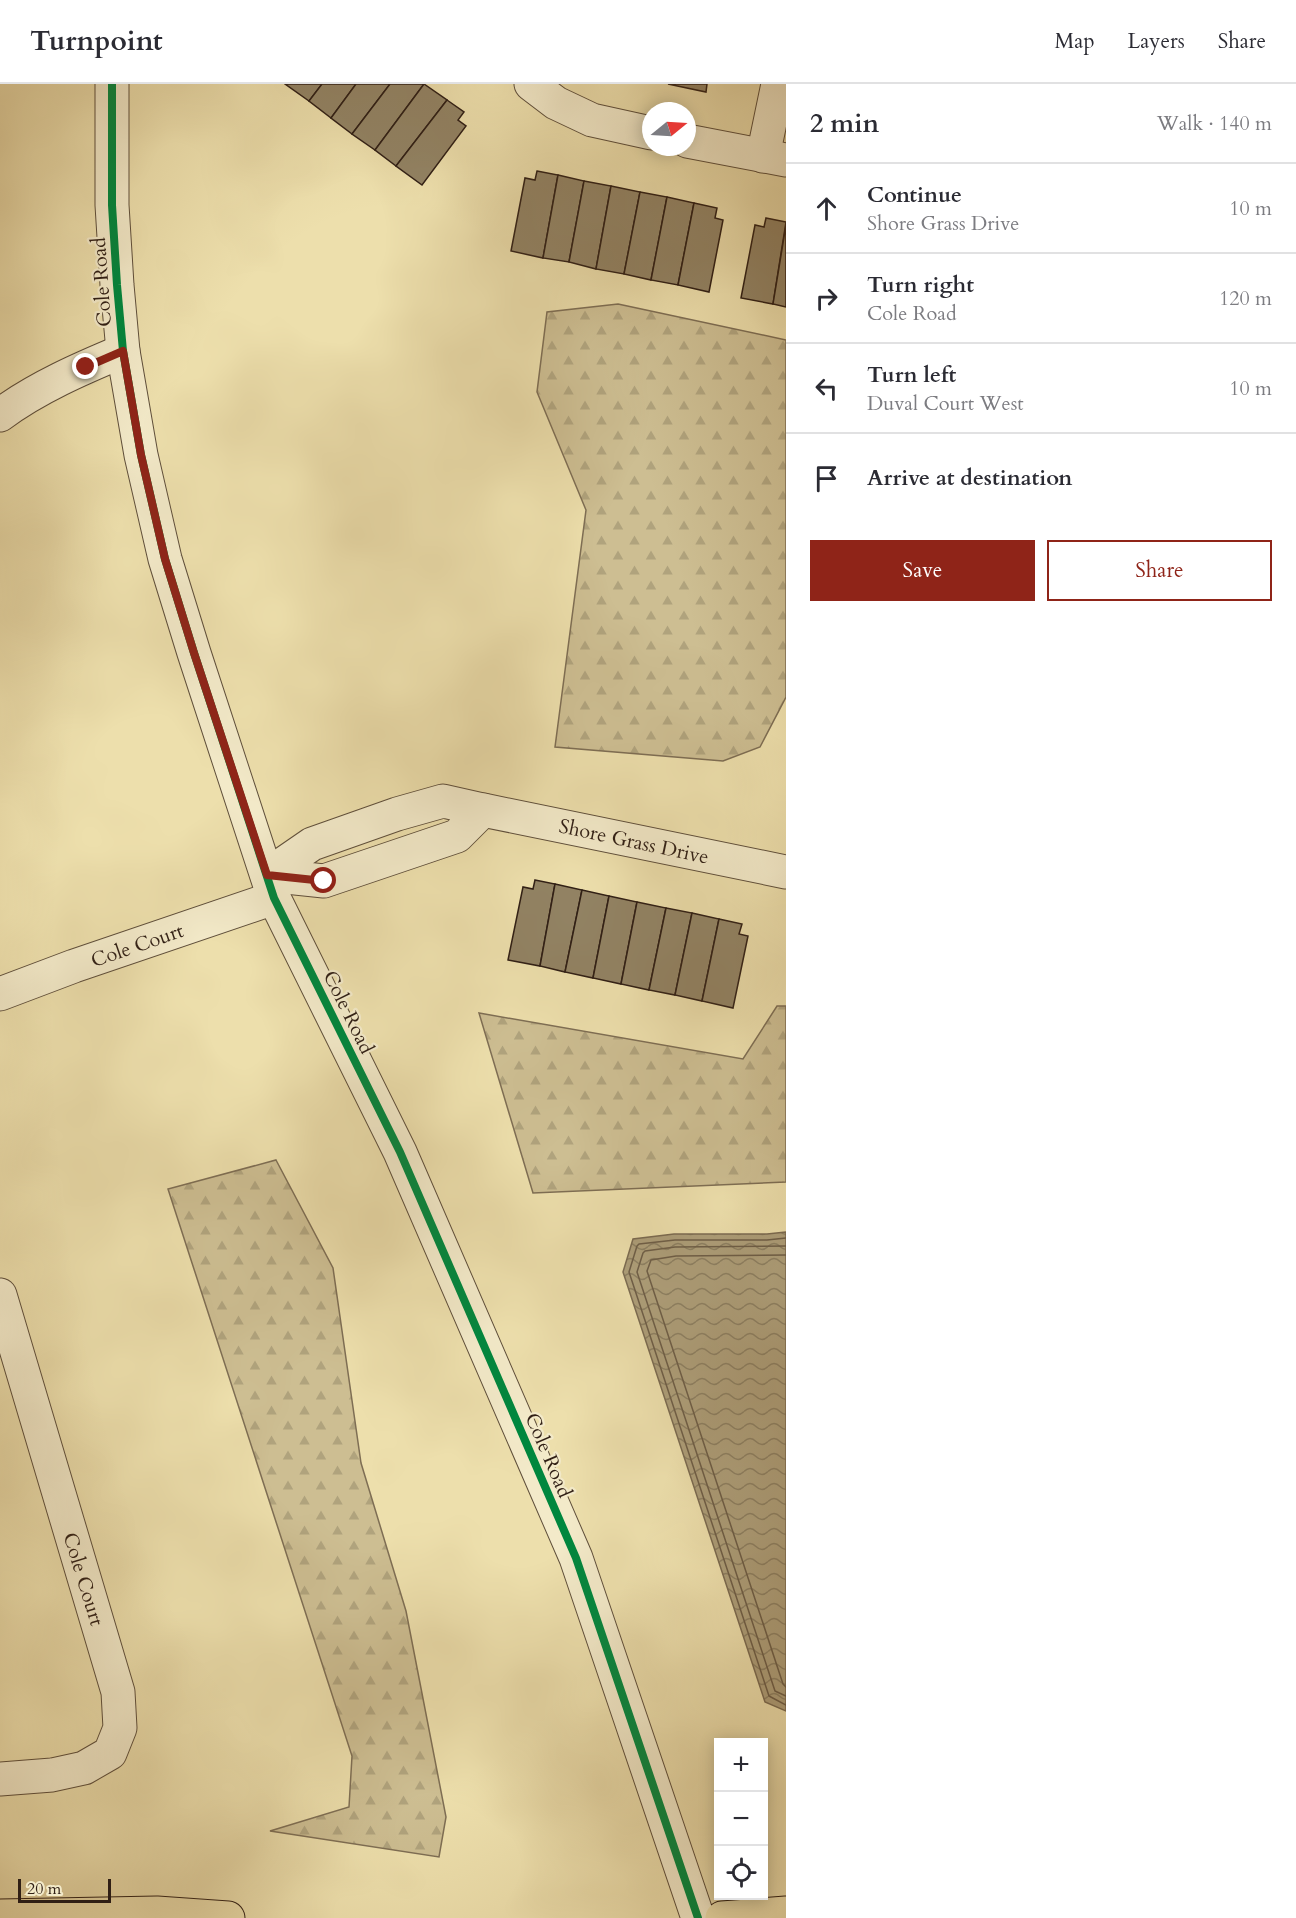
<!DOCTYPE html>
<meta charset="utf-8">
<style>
:root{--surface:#fff;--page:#f7f7f7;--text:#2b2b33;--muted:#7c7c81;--line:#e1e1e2;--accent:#8f2418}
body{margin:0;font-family:Cardo,serif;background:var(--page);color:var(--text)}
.controls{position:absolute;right:18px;bottom:18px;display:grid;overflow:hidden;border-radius:0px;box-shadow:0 3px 15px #0003}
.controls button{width:54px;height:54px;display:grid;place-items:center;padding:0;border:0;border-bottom:2px solid var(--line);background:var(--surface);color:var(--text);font:30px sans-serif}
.compass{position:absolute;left:642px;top:18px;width:54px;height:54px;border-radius:50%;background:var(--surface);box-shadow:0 3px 15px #0003;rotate:72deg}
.scale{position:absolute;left:18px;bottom:15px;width:93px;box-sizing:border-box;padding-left:6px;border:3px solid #301f15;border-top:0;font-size:16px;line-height:21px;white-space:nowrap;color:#301f15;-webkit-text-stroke:4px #f3eac9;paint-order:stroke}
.stop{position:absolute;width:18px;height:18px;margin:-14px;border:4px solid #8f2418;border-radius:50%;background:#fff}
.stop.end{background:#8f2418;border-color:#fff;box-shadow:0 2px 6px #0008}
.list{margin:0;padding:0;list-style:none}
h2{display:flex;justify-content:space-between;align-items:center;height:78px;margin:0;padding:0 24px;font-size:26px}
h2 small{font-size:20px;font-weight:400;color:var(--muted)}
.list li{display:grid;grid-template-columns:39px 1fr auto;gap:18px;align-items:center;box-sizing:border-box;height:90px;padding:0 24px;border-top:2px solid var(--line)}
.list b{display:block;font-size:22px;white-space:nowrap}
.list p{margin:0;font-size:20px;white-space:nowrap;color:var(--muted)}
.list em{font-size:20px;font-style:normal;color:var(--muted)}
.actions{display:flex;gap:12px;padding:18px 24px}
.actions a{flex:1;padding:14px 0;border:2px solid var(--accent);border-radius:0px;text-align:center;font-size:21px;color:var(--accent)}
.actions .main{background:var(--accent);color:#fff}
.icon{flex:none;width:33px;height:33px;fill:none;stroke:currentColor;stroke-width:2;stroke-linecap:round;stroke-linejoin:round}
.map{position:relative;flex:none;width:786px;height:1834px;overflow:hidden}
header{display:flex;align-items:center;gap:36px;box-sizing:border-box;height:84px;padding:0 30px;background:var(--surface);border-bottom:2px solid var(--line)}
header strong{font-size:28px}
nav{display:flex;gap:33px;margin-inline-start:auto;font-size:21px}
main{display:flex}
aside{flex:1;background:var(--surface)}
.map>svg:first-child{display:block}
</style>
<header>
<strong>Turnpoint</strong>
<nav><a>Map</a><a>Layers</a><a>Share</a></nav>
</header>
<main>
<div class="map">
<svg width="786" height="1834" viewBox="0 0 786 1834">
<defs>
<pattern id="forest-firs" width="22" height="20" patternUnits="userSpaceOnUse" patternTransform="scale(1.5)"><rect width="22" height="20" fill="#cdbe92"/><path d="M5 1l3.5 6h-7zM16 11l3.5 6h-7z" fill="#b0a37d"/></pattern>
<pattern id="water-waves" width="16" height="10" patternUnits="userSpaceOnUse" patternTransform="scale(1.5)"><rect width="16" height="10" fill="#ad9e79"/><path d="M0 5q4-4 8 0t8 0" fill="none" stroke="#8d8062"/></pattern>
</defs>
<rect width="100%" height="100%" fill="#eddfac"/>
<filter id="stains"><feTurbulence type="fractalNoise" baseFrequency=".00333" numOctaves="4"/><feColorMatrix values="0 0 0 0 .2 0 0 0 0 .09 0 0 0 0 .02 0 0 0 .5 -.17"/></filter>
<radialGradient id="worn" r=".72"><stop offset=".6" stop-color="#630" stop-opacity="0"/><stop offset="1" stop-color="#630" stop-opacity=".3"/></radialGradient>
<g fill="url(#forest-firs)" stroke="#7e6e54" stroke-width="1.5">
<polygon points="618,220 786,256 786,613 760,663 723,677 555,663 586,426 537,308 547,228"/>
<polygon points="777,922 786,922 786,1098 533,1109 479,929 743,975"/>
<polygon points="276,1076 333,1184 361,1379 406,1527 446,1733 439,1773 270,1747 349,1723 352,1672 168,1105"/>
</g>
<polygon fill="url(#water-waves)" stroke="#7b6b51" stroke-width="1.5" points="786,1148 786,1627 765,1618 623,1188 633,1155 674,1150 767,1150"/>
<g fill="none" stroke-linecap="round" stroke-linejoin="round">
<g stroke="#6e5e47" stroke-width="1.5">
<polyline points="786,1154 767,1156 675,1156 639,1160 637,1162 629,1188 769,1612 786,1621"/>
<polyline points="786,1162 675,1163 645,1167 643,1169 637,1188 775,1607 786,1612"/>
<polyline points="786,1171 676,1172 651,1176 647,1187 783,1600 786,1603"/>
</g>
</g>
<g fill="#928364" stroke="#301f15" stroke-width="1.5">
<polygon points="285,0 322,0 309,17"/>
<polygon points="322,0 356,0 331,34 309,17"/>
<polygon points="356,0 390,0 352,50 331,34"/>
<polygon points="390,0 424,0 375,66 352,50"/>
<polygon points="424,0 447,16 396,82 375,66"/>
<polygon points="668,0 707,0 706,8"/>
<polygon points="447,16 464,28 458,36 466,42 422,101 396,82"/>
<polygon points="537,87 558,91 543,174 511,167 525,94 535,96"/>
<polygon points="558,91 584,97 569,178 543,174"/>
<polygon points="584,97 611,102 596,185 569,178"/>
<polygon points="611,102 640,108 624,190 596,185"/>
<polygon points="640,108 667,113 651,196 624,190"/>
<polygon points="667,113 694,119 678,201 651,196"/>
<polygon points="694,119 717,124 715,134 723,136 709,208 678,201"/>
<polygon points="766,134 786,138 773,220 741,214 755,141 764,143"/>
<polygon points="786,141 786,223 773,220"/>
<polygon points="535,796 555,800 540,882 508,876 523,803 533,805"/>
<polygon points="555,800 582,806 565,888 540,882"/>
<polygon points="582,806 609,812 593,894 565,888"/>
<polygon points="609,812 637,818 621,900 593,894"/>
<polygon points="637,818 666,824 649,906 621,900"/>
<polygon points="666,824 692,829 675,911 649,906"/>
<polygon points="692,829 719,835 702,917 675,911"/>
<polygon points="719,835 742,840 739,850 748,852 733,924 702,917"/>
</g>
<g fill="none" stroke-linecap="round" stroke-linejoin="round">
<defs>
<g id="minor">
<polyline points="112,0 112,121 117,201 123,267 141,371 165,475 194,569 274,814 400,1068 576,1474 698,1834"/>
<polyline points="531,0 556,19 592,36 651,49"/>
<polyline points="687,57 786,76"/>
<polyline points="763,72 778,0"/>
<path d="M0,331C36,304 82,284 123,267"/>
<polygon points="443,717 483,726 457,752 324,797 267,791 312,760 397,730"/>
<polyline points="483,726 786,788"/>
<polyline points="0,910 74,882 274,814"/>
<polyline points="0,1211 118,1608 120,1644 110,1669 84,1684 52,1691 0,1695"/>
</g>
<g id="highway">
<polyline points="0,1832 157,1829 228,1834"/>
<polyline points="722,1834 786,1829"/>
</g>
</defs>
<use href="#minor" stroke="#5f4f3b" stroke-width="35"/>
<use href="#highway" stroke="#301f15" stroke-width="35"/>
<use href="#minor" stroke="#f3eac9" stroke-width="33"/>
<use href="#highway" stroke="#eddfac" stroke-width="33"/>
<defs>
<polyline id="cycleway" points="112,0 112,121 117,201 123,267 141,371 165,475 194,569 274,814 400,1068 576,1474 698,1834"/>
</defs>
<use href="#cycleway" stroke="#f3eac9" stroke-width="11"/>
<use href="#cycleway" stroke="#00873e" stroke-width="8"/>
</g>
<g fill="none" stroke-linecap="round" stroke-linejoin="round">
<polyline stroke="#8f2418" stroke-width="8" points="86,283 123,267 141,371 165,475 194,569 267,791 324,797"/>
</g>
<g text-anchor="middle" stroke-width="4.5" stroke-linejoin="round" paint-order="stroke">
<g font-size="20" fill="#301f15" stroke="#f3eac9">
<text transform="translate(101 198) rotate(-94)" y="7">Cole Road</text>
<text transform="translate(634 757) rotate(12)" y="7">Shore Grass Drive</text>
<text transform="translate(137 861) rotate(-19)" y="7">Cole Court</text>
<text transform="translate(349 928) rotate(64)" y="7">Cole Road</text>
<text transform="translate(549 1371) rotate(67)" y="7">Cole Road</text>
<text transform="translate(84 1495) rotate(73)" y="7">Cole Court</text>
</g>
</g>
<rect width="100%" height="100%" filter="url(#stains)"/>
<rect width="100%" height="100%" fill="url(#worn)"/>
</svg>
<div class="controls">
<button>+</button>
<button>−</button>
<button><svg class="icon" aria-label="locate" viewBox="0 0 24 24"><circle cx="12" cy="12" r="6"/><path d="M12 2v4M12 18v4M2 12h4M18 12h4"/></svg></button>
</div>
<svg class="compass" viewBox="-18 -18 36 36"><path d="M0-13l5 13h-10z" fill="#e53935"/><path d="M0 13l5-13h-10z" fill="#7c7c81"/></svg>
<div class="scale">20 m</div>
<div class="stop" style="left:324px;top:797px"></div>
<div class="stop end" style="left:86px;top:283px"></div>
</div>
<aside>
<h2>2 min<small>Walk · 140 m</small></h2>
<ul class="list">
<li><svg class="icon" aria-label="ahead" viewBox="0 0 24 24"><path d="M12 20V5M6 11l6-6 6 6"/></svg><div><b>Continue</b><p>Shore Grass Drive</p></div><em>10 m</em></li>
<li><svg class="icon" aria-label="right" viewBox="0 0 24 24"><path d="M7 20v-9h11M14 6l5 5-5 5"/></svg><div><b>Turn right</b><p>Cole Road</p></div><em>120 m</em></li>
<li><svg class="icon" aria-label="left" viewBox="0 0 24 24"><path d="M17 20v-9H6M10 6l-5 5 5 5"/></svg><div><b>Turn left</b><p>Duval Court West</p></div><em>10 m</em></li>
<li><svg class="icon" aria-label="arrive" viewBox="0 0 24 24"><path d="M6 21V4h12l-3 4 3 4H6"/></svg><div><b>Arrive at destination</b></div></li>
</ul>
<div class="actions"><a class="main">Save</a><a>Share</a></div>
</aside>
</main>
